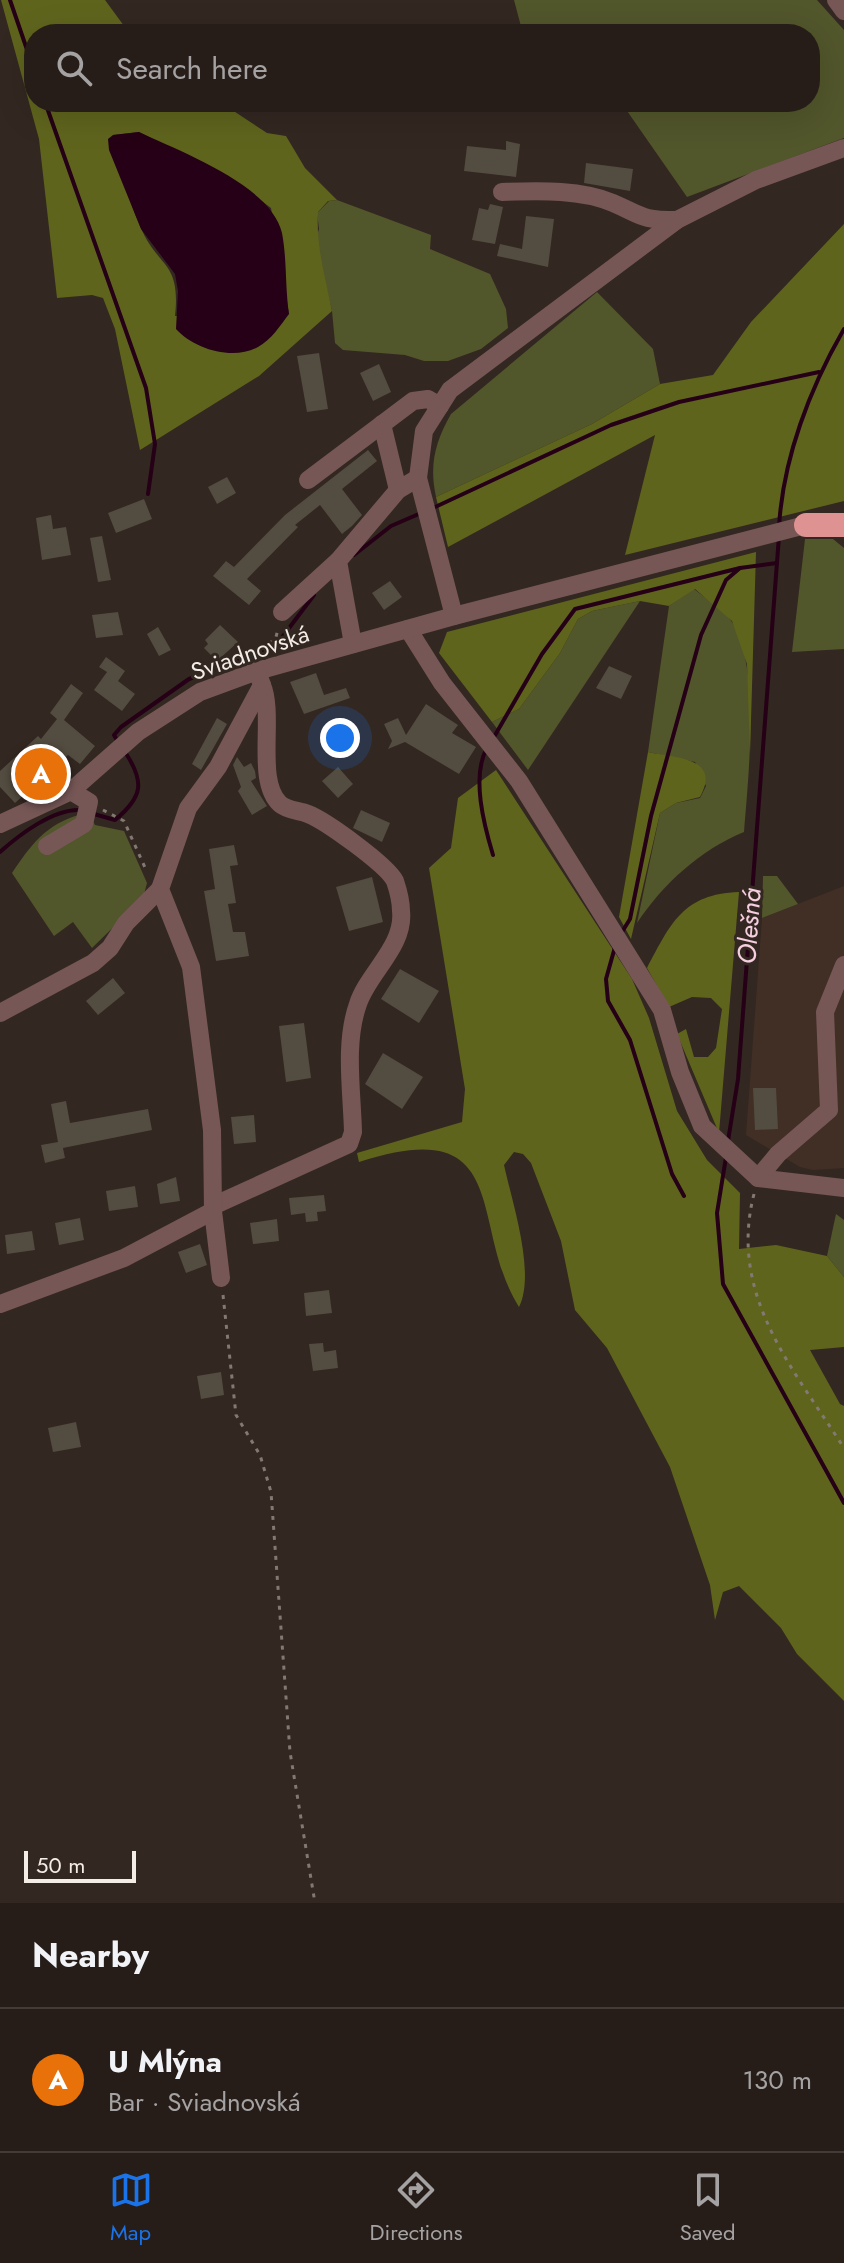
<!DOCTYPE html>
<meta charset="utf-8">
<style>
:root{--surface:#261d19;--page:#322a26;--text:#f1f3f6;--muted:#a4a2a2;--line:#423b38;--accent:#1a73e8}
body{margin:0;font-family:Jost,sans-serif;background:var(--page);color:var(--text)}
.scale{position:absolute;left:24px;bottom:20px;width:112px;box-sizing:border-box;padding-left:8px;border:4px solid #f4ece7;border-top:0;font-size:22px;line-height:28px;white-space:nowrap;color:#f4ece7;-webkit-text-stroke:6px #332721;paint-order:stroke}
.you{position:absolute;left:340px;top:738px;width:28px;height:28px;margin:-20px;border:6px solid #fff;border-radius:50%;background:#1a73e8;box-shadow:0 0 0 12px #1a73e833}
.badge{display:grid;place-items:center;width:52px;height:52px;border-radius:50%;background:var(--accent);color:#fff;font-size:26px;font-weight:700}
.pin{position:absolute;translate:-50% -50%;border:4px solid #fff;box-shadow:0 2px 8px #0006}
.list{margin:0;padding:0;list-style:none}
h2{display:flex;justify-content:space-between;align-items:center;height:104px;margin:0;padding:0 32px;font-size:34px}
h2 small{font-size:26px;font-weight:400;color:var(--muted)}
.list li{display:grid;grid-template-columns:52px 1fr auto;gap:24px;align-items:center;box-sizing:border-box;height:144px;padding:0 32px;border-top:2px solid var(--line)}
.list b{display:block;font-size:30px;white-space:nowrap}
.list p{margin:0;font-size:26px;white-space:nowrap;color:var(--muted)}
.list em{font-size:26px;font-style:normal;color:var(--muted)}
.icon{flex:none;width:44px;height:44px;fill:none;stroke:currentColor;stroke-width:2;stroke-linecap:round;stroke-linejoin:round}
.map{position:relative;flex:none;width:844px;height:1903px;overflow:hidden}
.search{position:absolute;background:var(--surface);box-shadow:0 8px 32px #0002;left:24px;right:24px;top:24px;height:88px;display:flex;align-items:center;gap:20px;box-sizing:border-box;padding:0 28px;border-radius:32px;color:var(--muted);font-size:30px}
.sheet{height:248px;background:var(--surface)}
nav{display:flex;justify-content:space-around;align-items:center;box-sizing:border-box;height:112px;border-top:2px solid var(--line);background:var(--surface);font-size:22px;color:var(--muted)}
nav a{display:grid;justify-items:center;gap:4px}
nav .on{color:var(--accent)}
.map>svg:first-child{display:block}
</style>
<div class="map">
<svg width="844" height="1903" viewBox="0 0 844 1903">
<rect width="100%" height="100%" fill="#332721"/>
<polygon fill="#412f25" points="844,886 844,1168 813,1170 800,1167 746,1135 762,918"/>
<g fill="#52562b">
<polygon points="514,0 817,0 844,30 844,138 687,197 625,108 543,110 541,102 810,102 810,34 523,34"/>
<polygon points="337,200 431,235 430,249 490,274 506,309 508,328 481,349 448,361 424,361 405,355 343,350 335,343 332,311 315,241 319,229 317,213 329,201"/>
<path d="M597,292L653,349L660,384L592,424L436,497C429,465 435,442 451,414Z"/>
<polygon points="805,539 833,539 844,548 844,649 792,652"/>
<path d="M694,589C706,599 724,609 732,622C761,666 748,780 744,832C700,850 663,884 637,923L660,813L676,803L700,798L706,786L695,762L648,752L669,606Z"/>
<polygon points="640,601 528,770 492,722 519,709 560,653 578,619 592,611"/>
<path d="M79,815L91,817L95,825L124,831L147,883L143,898L92,948L73,922L54,936L12,873C30,846 46,824 79,815Z"/>
<polygon points="763,876 777,876 798,904 762,918"/>
<polygon points="836,1214 844,1220 844,1277 827,1256"/>
</g>
<g fill="#5f641d" fill-rule="evenodd">
<path d="M1,0H105L130,34H34V102H220L267,133L286,136L305,168L337,200L328,201L318,212C316,247 325,276 332,311L259,376L140,450L115,329L103,298L92,295L57,298L39,139ZM139,132L235,181L271,208L289,314L175,316C181,260 158,269 140,226C127,197 121,165 113,135Z"/>
<polygon points="844,224 844,501 625,555 655,435 448,547 436,497 592,424 660,384 713,375 751,322"/>
<polygon points="756,552 750,754 747,664 732,621 695,589 669,606 640,601 592,611 578,619 560,653 519,709 492,722 439,653 447,632"/>
<path d="M648,752C675,758 722,757 700,797L676,803L660,813L631,939L619,917Z"/>
<path d="M496,770L632,979L649,1018L677,1111L707,1160L740,1193L739,1249L776,1245L827,1256L844,1277V1347L810,1350L840,1404L844,1406V1701L797,1654L781,1628L739,1586L723,1592L715,1620L710,1585L670,1467L607,1348L575,1310L561,1241L531,1163L523,1154L514,1152L504,1165C512,1202 536,1273 519,1307C468,1227 515,1111 359,1162L357,1153L462,1122L465,1089L429,868L451,848L458,798Z"/>
<path d="M739,892L719,1133L677,1034L686,1029L694,1057H708L716,1048L722,1009L711,998L692,997L669,1007L647,968C671,923 683,894 739,892Z"/>
</g>
<path fill="#260016" d="M139,132C181,152 271,185 282,233C287,259 285,287 289,314C280,326 271,340 258,347C233,361 194,349 176,329L178,291L175,274L141,229L109,150L108,139L113,135Z"/>
<g fill="none" stroke-linecap="round" stroke-linejoin="round">
<g stroke="#260016" stroke-width="4">
<polyline points="10,0 34,70"/>
<polyline points="45,102 146,388 155,444 148,494"/>
<polyline points="433,508 611,425 679,402 819,372"/>
<path d="M779,527C783,458 810,388 844,329"/>
<polyline points="354,555 391,526 421,513"/>
<polyline points="494,737 542,654 575,609 740,568 777,563"/>
<polyline points="118,742 114,735 121,727 189,679 274,648 314,595"/>
<path d="M487,748C471,776 484,825 493,855"/>
<path d="M94,814L115,820C143,797 145,782 125,752"/>
<path d="M0,852C19,835 54,808 81,810"/>
<polyline points="622,932 630,919 651,816 701,635 726,580 740,568"/>
<polyline points="615,947 606,979 608,1001 630,1040 672,1174 684,1196"/>
<polyline points="728,1141 738,1079 779,536"/>
<polyline points="726,1157 717,1213 723,1284 844,1503"/>
</g>
</g>
<g fill="#534c40">
<polygon points="506,141 520,144 516,177 464,171 467,146 506,150"/>
<polygon points="586,163 633,169 630,191 584,183"/>
<polygon points="490,204 503,207 495,244 472,240 479,208 488,210"/>
<polygon points="526,216 554,219 548,267 497,256 500,244 522,249"/>
<polygon points="319,353 328,409 307,412 297,356"/>
<polygon points="379,364 391,392 373,401 360,373"/>
<polygon points="368,450 377,461 342,489 362,515 352,526 342,534 320,505 295,525 298,527 247,579 261,591 249,605 213,576 226,561 234,567 285,515"/>
<polygon points="227,477 236,493 217,504 208,487"/>
<polygon points="144,499 152,519 116,533 108,513"/>
<polygon points="51,515 53,529 66,527 71,555 42,560 36,518"/>
<polygon points="102,536 111,580 98,582 90,538"/>
<polygon points="390,581 402,597 384,610 372,593"/>
<polygon points="118,612 123,635 96,638 92,615"/>
<polygon points="220,625 238,642 217,661 204,648 208,644 205,640"/>
<polygon points="158,627 171,650 159,656 147,634"/>
<polygon points="106,657 125,671 118,681 135,694 122,711 94,690 107,672 99,667"/>
<polygon points="609,666 632,676 621,699 596,688"/>
<polygon points="316,673 324,695 346,688 350,698 304,714 290,682"/>
<polygon points="71,684 83,693 64,720 95,746 80,764 68,755 15,803 0,787 0,771 38,736 41,739 57,719 50,713"/>
<polygon points="426,704 458,725 452,733 476,747 459,774 405,742 388,749 392,741 384,724 398,718 406,735"/>
<polygon points="217,718 227,724 201,770 192,764"/>
<polygon points="237,757 244,767 251,763 255,771 256,778 251,781 267,806 252,815 238,791 241,787 233,765"/>
<polygon points="338,767 353,784 338,798 322,781"/>
<polygon points="361,810 390,823 382,842 353,828"/>
<polygon points="234,845 238,865 230,866 236,903 228,904 233,932 245,932 249,956 216,961 204,891 215,889 209,849"/>
<polygon points="372,877 383,922 349,931 336,887"/>
<polygon points="400,969 439,991 419,1023 381,999"/>
<polygon points="113,978 125,993 98,1015 86,1001"/>
<polygon points="304,1023 311,1078 286,1082 279,1026"/>
<polygon points="383,1053 423,1077 402,1109 365,1084"/>
<polygon points="753,1088 776,1088 778,1129 755,1130"/>
<polygon points="66,1101 70,1123 148,1109 152,1130 63,1148 65,1158 45,1163 41,1145 58,1142 51,1104"/>
<polygon points="254,1115 256,1142 234,1144 231,1117"/>
<polygon points="176,1177 180,1201 160,1204 157,1184"/>
<polygon points="135,1186 138,1207 109,1211 106,1191"/>
<polygon points="324,1195 326,1211 317,1212 318,1221 306,1222 305,1213 291,1215 289,1198"/>
<polygon points="80,1218 84,1240 59,1245 55,1223"/>
<polygon points="277,1219 279,1241 253,1244 250,1223"/>
<polygon points="32,1231 35,1250 7,1254 5,1235"/>
<polygon points="200,1244 207,1265 186,1273 178,1252"/>
<polygon points="329,1290 332,1313 306,1316 304,1293"/>
<polygon points="323,1343 324,1352 336,1350 338,1368 313,1371 309,1344"/>
<polygon points="221,1372 224,1395 201,1399 197,1376"/>
<polygon points="76,1422 81,1447 53,1452 48,1428"/>
</g>
<g fill="none" stroke-linecap="round" stroke-linejoin="round">
<g stroke="#837973" stroke-width="3" stroke-dasharray="4 6" stroke-linecap="butt">
<polyline points="266,652 265,648 276,637 278,629"/>
<polyline points="103,810 124,821 147,872"/>
<path d="M754,1194C728,1295 793,1368 844,1448"/>
<polyline points="223,1295 236,1415 260,1455 271,1492 290,1752 315,1903"/>
</g>
<g stroke="#765756" stroke-width="18">
<polyline points="836,0 844,11"/>
<path d="M502,192C537,191 580,189 613,203C643,216 640,220 677,220"/>
<polyline points="382,424 398,490"/>
<polyline points="308,480 413,401 428,399 440,406"/>
<polyline points="282,612 338,561"/>
<polyline points="454,616 418,478 424,431 450,390 677,220 756,180 844,148"/>
<polyline points="408,629 442,683 519,781 662,1010 680,1072 702,1126 758,1178 844,1188"/>
<polyline points="353,644 338,561 398,490 418,478"/>
<polyline points="0,824 71,791 138,732 200,692 257,671 454,616 817,522"/>
<polyline points="47,846 84,824 89,802 71,791"/>
<polyline points="0,1013 93,963 110,948 126,923 160,889"/>
<polyline points="758,1178 778,1154 829,1110 825,1012 844,965"/>
<path d="M215,1205L349,1144L353,1132C352,1091 344,1043 358,1004C368,973 405,946 401,911C401,902 398,890 395,881C387,865 326,821 308,814C299,810 288,811 280,804C255,781 275,716 262,685"/>
<polyline points="213,1211 221,1278"/>
<polyline points="0,1304 124,1258 213,1211 212,1130 191,967 160,889 188,808 218,767 262,685 257,671"/>
</g>
<polyline stroke="#de9291" stroke-width="24" points="806,525 844,525"/>
</g>
<g text-anchor="middle" stroke-width="6" stroke-linejoin="round" paint-order="stroke">
<g font-size="24" fill="#f4ece7" stroke="#332721">
<text transform="translate(250 653) rotate(-19)" y="8">Sviadnovská</text>
</g>
<g font-size="26" font-style="italic" fill="#f5cee0" stroke="#332721">
<text transform="translate(749 926) rotate(-86)" y="9">Olešná</text>
</g>
</g>
</svg>
<div class="scale">50 m</div>
<div class="you"></div>
<div class="pin badge" style="left:41px;top:774px;background:#e8710a">A</div>
<div class="search"><svg class="icon" aria-label="search" viewBox="0 0 24 24"><circle cx="10" cy="10" r="6"/><path d="M15 15l6 6"/></svg>Search here</div>
</div>
<section class="sheet">
<h2>Nearby<small></small></h2>
<ul class="list">
<li><span class="badge" style="background:#e8710a">A</span><div><b>U Mlýna</b><p>Bar · Sviadnovská</p></div><em>130 m</em></li>
</ul>
</section>
<nav>
<a class="on"><svg class="icon" aria-label="map" viewBox="0 0 24 24"><path d="M3 6l6-2 6 2 6-2v14l-6 2-6-2-6 2zM9 4v14M15 6v14"/></svg>Map</a>
<a><svg class="icon" aria-label="directions" viewBox="0 0 24 24"><path d="M12 3l9 9-9 9-9-9zM9 14v-3h6M13 9l2 2-2 2"/></svg>Directions</a>
<a><svg class="icon" aria-label="saved" viewBox="0 0 24 24"><path d="M7 4h10v16l-5-4-5 4z"/></svg>Saved</a>
</nav>
